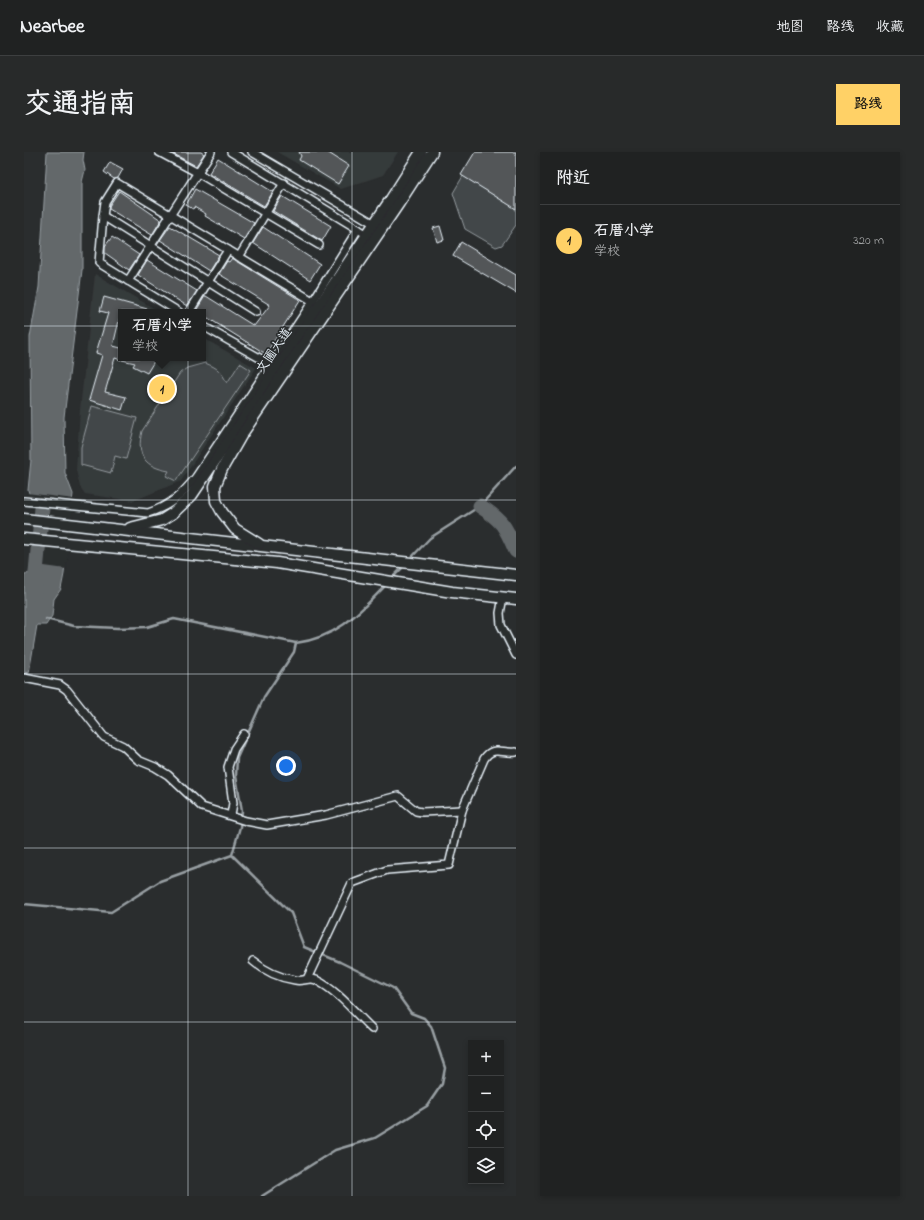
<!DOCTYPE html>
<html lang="zh">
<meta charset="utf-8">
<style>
:root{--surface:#202222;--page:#282a2a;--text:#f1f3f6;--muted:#a2a4a5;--line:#3d3f40;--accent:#ffd166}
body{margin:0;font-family:"Indie Flower","LXGW WenKai TC",sans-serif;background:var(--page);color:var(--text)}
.controls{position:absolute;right:12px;bottom:12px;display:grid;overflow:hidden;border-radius:0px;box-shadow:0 2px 6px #0003}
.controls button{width:36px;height:36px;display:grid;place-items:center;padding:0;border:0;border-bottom:1px solid var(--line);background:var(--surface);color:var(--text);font:20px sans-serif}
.you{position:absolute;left:262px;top:614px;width:14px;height:14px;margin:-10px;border:3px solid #fff;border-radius:50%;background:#1a73e8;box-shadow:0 0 0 6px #1a73e833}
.badge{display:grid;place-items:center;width:26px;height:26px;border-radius:50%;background:var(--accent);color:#111;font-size:13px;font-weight:700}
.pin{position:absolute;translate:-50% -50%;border:2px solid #fff;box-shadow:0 1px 4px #0006}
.popup{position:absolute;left:94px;top:157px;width:88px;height:52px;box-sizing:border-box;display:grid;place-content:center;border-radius:0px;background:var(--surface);filter:drop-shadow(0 1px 3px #0005);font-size:13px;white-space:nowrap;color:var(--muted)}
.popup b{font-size:15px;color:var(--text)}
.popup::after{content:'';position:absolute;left:50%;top:100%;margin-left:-8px;border:8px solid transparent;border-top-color:var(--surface)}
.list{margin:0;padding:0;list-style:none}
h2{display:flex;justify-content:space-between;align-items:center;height:52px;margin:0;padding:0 16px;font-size:17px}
h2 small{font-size:13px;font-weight:400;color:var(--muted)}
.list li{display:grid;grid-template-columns:26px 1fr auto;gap:12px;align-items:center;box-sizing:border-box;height:72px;padding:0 16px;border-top:1px solid var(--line)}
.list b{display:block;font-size:15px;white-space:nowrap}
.list p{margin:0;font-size:13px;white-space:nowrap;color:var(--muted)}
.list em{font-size:13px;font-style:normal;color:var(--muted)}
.icon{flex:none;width:22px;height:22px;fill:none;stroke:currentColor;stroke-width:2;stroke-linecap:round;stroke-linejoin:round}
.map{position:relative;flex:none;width:492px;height:1044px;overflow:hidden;border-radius:0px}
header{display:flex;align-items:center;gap:24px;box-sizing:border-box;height:56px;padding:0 20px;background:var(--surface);border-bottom:1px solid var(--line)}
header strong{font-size:19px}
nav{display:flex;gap:22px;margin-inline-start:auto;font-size:14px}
.intro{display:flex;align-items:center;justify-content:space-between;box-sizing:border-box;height:96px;padding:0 24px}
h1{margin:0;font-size:28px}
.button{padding:10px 18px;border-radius:0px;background:var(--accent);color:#111;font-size:14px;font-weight:700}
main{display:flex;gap:24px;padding:0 24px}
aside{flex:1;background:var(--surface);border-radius:0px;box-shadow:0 2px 6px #0003}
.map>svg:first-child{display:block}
</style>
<header>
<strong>Nearbee</strong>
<nav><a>地图</a><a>路线</a><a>收藏</a></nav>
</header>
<div class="intro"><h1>交通指南</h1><a class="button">路线</a></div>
<main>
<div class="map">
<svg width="492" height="1044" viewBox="0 0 492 1044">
<rect width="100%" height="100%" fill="#2a2d2e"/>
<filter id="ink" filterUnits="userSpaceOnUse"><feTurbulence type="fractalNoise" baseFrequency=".025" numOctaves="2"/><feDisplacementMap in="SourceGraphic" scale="8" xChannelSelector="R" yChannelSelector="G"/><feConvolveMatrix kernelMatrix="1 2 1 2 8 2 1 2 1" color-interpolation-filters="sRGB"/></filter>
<g filter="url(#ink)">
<g fill="#363a3b">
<polygon points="253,0 374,0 359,23 317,37"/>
<polygon points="71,122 136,160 97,160 97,206 179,206 179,186 232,216 157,329 109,349 61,342 56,335 52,318 56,257"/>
</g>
<g fill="#424648" stroke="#959ca0">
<polygon points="439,24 492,57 492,73 478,93 472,95 441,77 429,41"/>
<path d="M181,211C194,216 197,219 203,231L216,211L227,218L152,329L142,324L145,319C121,315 112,304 118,279L156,221L163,216Z"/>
<polygon points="68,254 113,266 102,307 91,304 87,321 57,313 57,295"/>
</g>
<polygon fill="#63686b" stroke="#989fa3" points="23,0 60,0 59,8 61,18 58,30 58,118 40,265 41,321 49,342 40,422 37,437 30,447 28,464 22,473 13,473 5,521 0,520 0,422 14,421 19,383 4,338 7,308 6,185 15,135"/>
<polygon fill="#2a2d2e" points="3,341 50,347 42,417 13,413 17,383"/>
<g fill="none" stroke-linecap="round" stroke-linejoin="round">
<g stroke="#989fa3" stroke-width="2.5">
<polyline points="385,408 406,386 456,354 492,314"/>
<polyline points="367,427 381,413"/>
<path d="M22,467L50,474L94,476L123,475L150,467L272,491C314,485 334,462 363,432"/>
<polyline points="0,752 87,760 136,729 208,703"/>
<polyline points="238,1044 311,998 351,986 403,954 418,932 421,916 407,874 400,866 387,861 369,836 316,810 280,795 267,761 208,703 216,675 218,659 212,624 213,606 240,545 270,500 272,491"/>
</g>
<g stroke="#63686b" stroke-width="15">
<path d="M456,354C479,369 481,374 492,399"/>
<polyline points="10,441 18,356"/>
</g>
</g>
<g fill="#535759" stroke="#e8f1f8">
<polygon points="146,0 177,0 180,2 172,14"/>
<polygon points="275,0 303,0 325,14 314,32 275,8 277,4"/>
<polygon points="451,0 492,0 492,57 437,23"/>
<polygon points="194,6 249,40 240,54 185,21"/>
<polygon points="86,10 99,17 94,26 90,27 80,20"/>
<polygon points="171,37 230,71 220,87 181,64 182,62 170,55 169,57 162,53"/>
<polygon points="95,39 137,68 128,83 85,57 85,54"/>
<polygon points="258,44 307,74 298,89 249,59"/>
<polygon points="146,74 195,103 185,119 136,88"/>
<polygon points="416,74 420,88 413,90 409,76"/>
<polygon points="239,75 296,112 286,128 229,91"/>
<polygon points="88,85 115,103 105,118 81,101 81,94"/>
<polygon points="437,90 492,123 492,141 429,104"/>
<polygon points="208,106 276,148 242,202 179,163 179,160 172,159 181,144 182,144 230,174 246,153 195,122 203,109 205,110"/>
<polygon points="123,108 173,139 163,154 114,123"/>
<polygon points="80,145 127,158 127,160 97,160 89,194 97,196 97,208 91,206 81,240 102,245 98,258 65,248 78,203 72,201 84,161 76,159"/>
<polygon points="99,206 132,206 123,221 109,214 111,211 98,208"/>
</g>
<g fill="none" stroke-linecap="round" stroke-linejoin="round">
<defs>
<g id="street">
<polyline points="135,0 174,21 295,93"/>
<polyline points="207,0 347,85"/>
<polyline points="228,0 354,74"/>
<polyline points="79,64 232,160"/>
<polyline points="215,105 260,31"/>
<polyline points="104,129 187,0"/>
<polyline points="155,160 75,111 79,64 81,50 93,31 292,151"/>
<polyline points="165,160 204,98"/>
<polyline points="179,174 250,214"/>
<path d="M0,349L124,361C146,354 158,343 172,325L289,149L334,77"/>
<polyline points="479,445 476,461 477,473 492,503"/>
<polyline points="0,526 36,533 43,538 80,585 99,594 114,608 131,615 144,623 178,655 222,669 243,673 302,663 374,644 392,659 398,660 438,658"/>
<polyline points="207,663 209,651 204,615 210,597 220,582"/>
<path d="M229,809C241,819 256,826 271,828C278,830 285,825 292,828C314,839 331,861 348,877"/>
<path d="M283,827L328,731L363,718L425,713L438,658L460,607C469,593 478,602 492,600"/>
</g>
<g id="secondary">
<polyline points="0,367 492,423"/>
<polyline points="106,376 138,368 149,361 168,343 367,47 397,0"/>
<polyline points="0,387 253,411 428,440 492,447"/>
<polyline points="235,392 211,377 198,360 192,349 191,334 198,317 218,282 375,51 408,0"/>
</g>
</defs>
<use href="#street" stroke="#e8f1f8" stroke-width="10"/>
<use href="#secondary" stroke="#e8f1f8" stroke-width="13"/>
<use href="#street" stroke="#2a2d2e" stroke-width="7"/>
<use href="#secondary" stroke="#2a2d2e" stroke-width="10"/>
</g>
</g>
<path fill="none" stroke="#e8f1f8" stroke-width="1" stroke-opacity="0.55" d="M164,0V1044M328,0V1044M0,174H492M0,348H492M0,522H492M0,696H492M0,870H492"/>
<g text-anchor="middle" stroke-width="3.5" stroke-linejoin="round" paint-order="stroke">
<g font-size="13" fill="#e8f1f8" stroke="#2a2d2e">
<text transform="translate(249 198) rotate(-56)" y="5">文圃大道</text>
</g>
</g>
</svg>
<div class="controls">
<button>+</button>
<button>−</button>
<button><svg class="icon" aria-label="locate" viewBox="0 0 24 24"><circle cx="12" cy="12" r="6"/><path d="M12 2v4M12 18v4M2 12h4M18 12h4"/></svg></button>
<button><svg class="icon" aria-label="layers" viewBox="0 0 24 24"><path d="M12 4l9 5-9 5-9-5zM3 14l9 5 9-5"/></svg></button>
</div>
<div class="you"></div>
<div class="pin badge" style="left:138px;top:237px">1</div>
<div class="popup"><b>石厝小学</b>学校</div>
</div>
<aside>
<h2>附近<small></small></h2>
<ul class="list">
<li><span class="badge">1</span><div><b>石厝小学</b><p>学校</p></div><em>320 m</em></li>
</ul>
</aside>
</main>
